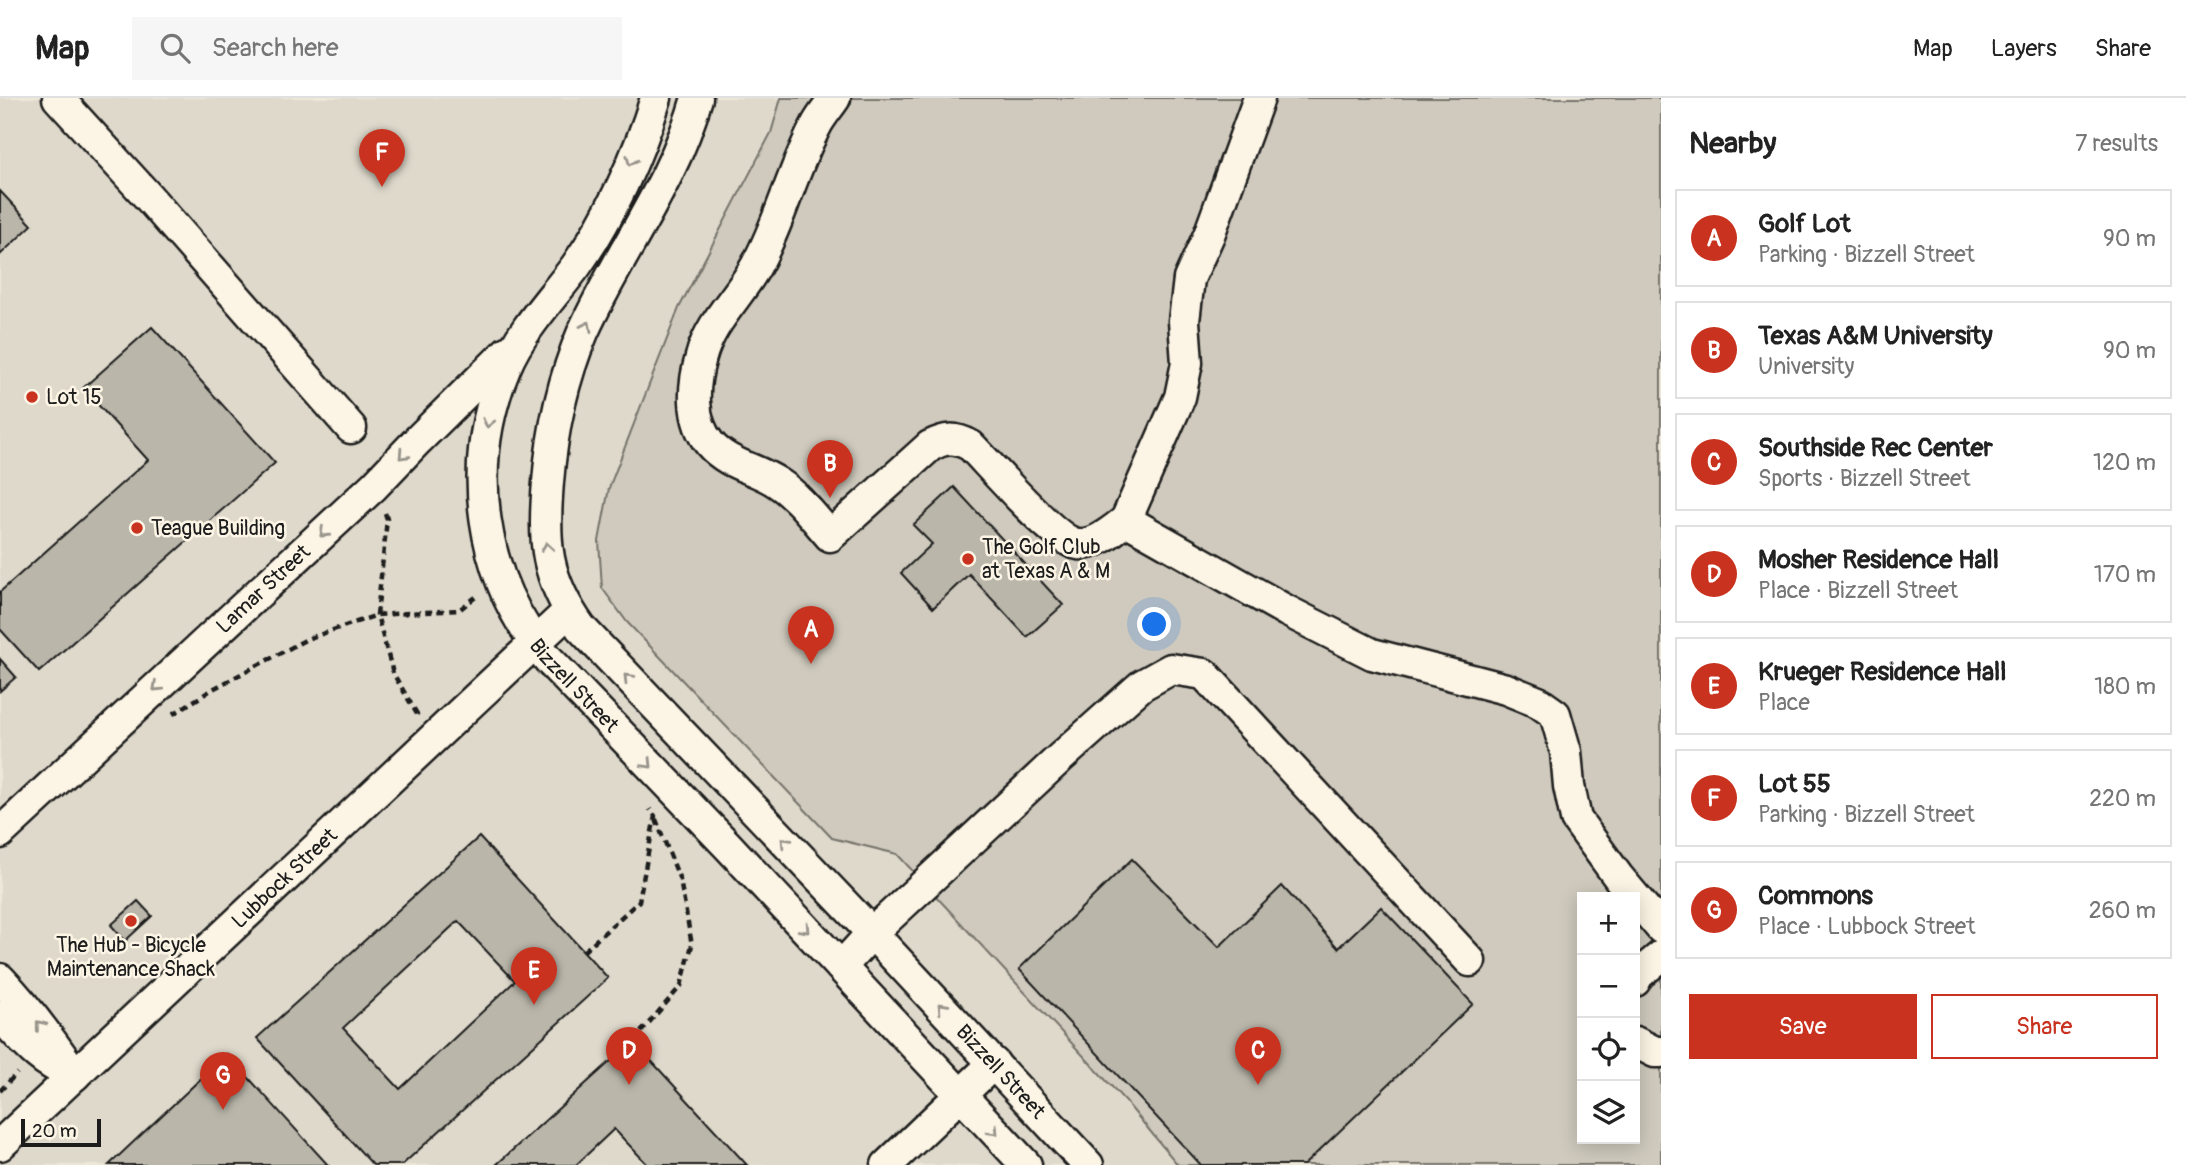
<!DOCTYPE html>
<meta charset="utf-8">
<style>
:root{--surface:#fff;--page:#f6f6f6;--text:#222;--muted:#767676;--line:#e0e0e0;--accent:#c8321e}
body{margin:0;font-family:Pangolin,sans-serif;background:var(--page);color:var(--text)}
.controls{position:absolute;right:21px;bottom:21px;display:grid;overflow:hidden;border-radius:0px;box-shadow:0 4px 18px #0003}
.controls button{width:63px;height:63px;display:grid;place-items:center;padding:0;border:0;border-bottom:2px solid var(--line);background:var(--surface);color:var(--text);font:35px sans-serif}
.scale{position:absolute;left:21px;bottom:18px;width:80px;box-sizing:border-box;padding-left:7px;border:4px solid #1c1c1c;border-top:0;font-size:19px;line-height:24px;white-space:nowrap;color:#1c1c1c;-webkit-text-stroke:5px #fcf5e5;paint-order:stroke}
.you{position:absolute;left:1155px;top:527px;width:24px;height:24px;margin:-18px;border:5px solid #fff;border-radius:50%;background:#1a73e8;box-shadow:0 0 0 10px #1a73e833}
.badge{display:grid;place-items:center;width:46px;height:46px;border-radius:50%;background:var(--accent);color:#fff;font-size:23px;font-weight:700}
.pin{position:absolute;translate:-50% -58px;filter:drop-shadow(0 2px 4px #0008)}
.pin::after{content:'';position:absolute;top:37px;width:24px;height:21px;background:inherit;clip-path:polygon(0 0,100% 0,50% 100%)}
.list{margin:0;padding:0;list-style:none}
h2{display:flex;justify-content:space-between;align-items:center;height:91px;margin:0;padding:0 28px;font-size:30px}
h2 small{font-size:23px;font-weight:400;color:var(--muted)}
.list li{display:grid;grid-template-columns:46px 1fr auto;gap:21px;align-items:center;box-sizing:border-box;height:98px;margin:0 14px 14px;padding:0 14px;border:2px solid var(--line);border-radius:0px}
.list b{display:block;font-size:26px;white-space:nowrap}
.list p{margin:0;font-size:23px;white-space:nowrap;color:var(--muted)}
.list em{font-size:23px;font-style:normal;color:var(--muted)}
.actions{display:flex;gap:14px;padding:21px 28px}
.actions a{flex:1;padding:16px 0;border:2px solid var(--accent);border-radius:0px;text-align:center;font-size:24px;color:var(--accent)}
.actions .main{background:var(--accent);color:#fff}
.icon{flex:none;width:38px;height:38px;fill:none;stroke:currentColor;stroke-width:2;stroke-linecap:round;stroke-linejoin:round}
.map{position:relative;flex:none;width:1661px;height:1067px;overflow:hidden}
header{display:flex;align-items:center;gap:42px;box-sizing:border-box;height:98px;padding:0 35px;background:var(--surface);border-bottom:2px solid var(--line)}
header strong{font-size:33px}
nav{display:flex;gap:38px;margin-inline-start:auto;font-size:24px}
.search{width:490px;height:63px;background:var(--page);display:flex;align-items:center;gap:18px;box-sizing:border-box;padding:0 24px;border-radius:0px;color:var(--muted);font-size:26px}
main{display:flex}
aside{flex:1;background:var(--surface)}
.map>svg:first-child{display:block}
</style>
<header>
<strong>Map</strong>
<div class="search"><svg class="icon" aria-label="search" viewBox="0 0 24 24"><circle cx="10" cy="10" r="6"/><path d="M15 15l6 6"/></svg>Search here</div>
<nav><a>Map</a><a>Layers</a><a>Share</a></nav>
</header>
<main>
<div class="map">
<svg width="1661" height="1067" viewBox="0 0 1661 1067">
<rect width="100%" height="100%" fill="#eee8d9"/>
<filter id="ink" filterUnits="userSpaceOnUse"><feTurbulence type="fractalNoise" baseFrequency=".0143" numOctaves="2"/><feDisplacementMap in="SourceGraphic" scale="14" xChannelSelector="R" yChannelSelector="G"/><feConvolveMatrix kernelMatrix="1 2 1 2 8 2 1 2 1" color-interpolation-filters="sRGB"/></filter>
<g filter="url(#ink)">
<path fill="#ded9cb" fill-rule="evenodd" d="M0,0H1661V1067H0ZM1582,799H1635V1041H1582Z"/>
<path fill="#cfcabd" stroke="#76736c" stroke-width="2" fill-rule="evenodd" d="M781,0H1661V1067H1178L1126,1004L897,756L832,740L627,524L602,490L599,443L609,390L679,210L771,35ZM1582,799H1635V1041H1582Z"/>
<g fill="#bab6aa" stroke="#1c1c1c" stroke-width="2" fill-rule="evenodd">
<polygon points="0,93 32,127 0,157"/>
<polygon points="152,229 275,365 39,574 0,531 0,494 148,362 83,290"/>
<polygon points="954,389 1063,507 1027,539 969,476 933,510 901,475 932,446 913,427"/>
<polygon points="0,561 16,579 0,593"/>
<path d="M479,739L608,880L402,1067H373L257,940ZM458,823L515,883L400,991L343,930Z"/>
<polygon points="1132,761 1219,849 1282,788 1338,850 1381,809 1473,906 1304,1067 1201,1067 1019,871"/>
<polygon points="138,803 152,818 125,843 111,827"/>
<polygon points="633,943 747,1067 648,1067 614,1031 576,1067 496,1067"/>
<polygon points="227,956 328,1067 109,1067"/>
</g>
<g fill="none" stroke-linecap="round" stroke-linejoin="round">
<defs>
<g id="minor">
<polyline points="58,0 144,94 351,330"/>
<path id="s1" d="M656,0C639,56 610,120 576,168C553,199 521,232 506,268C464,366 479,481 549,562L728,748L1026,1067"/>
<path id="s2" d="M697,0C673,86 619,154 583,234C563,281 552,333 548,384C543,445 545,479 581,530L872,835L1088,1067"/>
<path d="M835,0C829,9 822,17 817,26C792,72 781,123 756,168C739,199 710,224 701,259C693,286 690,322 710,346C728,367 756,370 778,385C798,398 814,420 830,438L930,348C945,340 955,339 971,348C989,366 1056,444 1078,446C1095,448 1113,432 1126,422L1287,513L1372,556L1506,591L1538,604L1555,616L1566,654L1569,688L1576,721L1619,780L1661,830"/>
<polyline points="1126,422 1180,299 1187,265 1184,223 1189,181 1209,137 1259,0"/>
<path id="s3" d="M0,735L374,388L418,342L507,254"/>
<polyline points="841,869 872,835 1060,660 1142,587 1171,571 1204,576 1470,863"/>
<path d="M0,881C29,911 52,943 75,977"/>
<polyline points="1635,883 1638,877 1661,858"/>
<path d="M0,918C21,939 39,964 68,974"/>
<polyline points="1635,944 1655,954 1661,954"/>
<path id="s4" d="M0,1047L569,513"/>
<polyline points="887,1067 994,965"/>
</g>
</defs>
<use href="#minor" stroke="#1c1c1c" stroke-width="35"/>
<g stroke="#1c1c1c" stroke-width="4.5" stroke-dasharray="7 5" stroke-linecap="butt">
<polyline points="385,415 387,421 377,517 393,575 417,616 416,617"/>
<polyline points="173,616 213,591 307,541 377,517 459,512 477,498"/>
<polyline points="584,853 639,803 655,718 650,711"/>
<polyline points="633,943 681,888 692,847 680,782 655,719"/>
<polyline points="0,993 17,975"/>
</g>
<use href="#minor" stroke="#fcf5e5" stroke-width="30"/>
</g>
<defs><path id="oneway-chevron" d="M-2-3.5L2.5 0L-2 3.5" fill="none" stroke-width="1.6" stroke-linecap="round" stroke-linejoin="round" transform="scale(1.75)"/></defs>
<g stroke="#97938b">
<use href="#oneway-chevron" transform="translate(631 63) rotate(114)"/>
<use href="#oneway-chevron" transform="translate(587 228) rotate(-64)"/>
<use href="#oneway-chevron" transform="translate(488 325) rotate(103)"/>
<use href="#oneway-chevron" transform="translate(403 357) rotate(133)"/>
<use href="#oneway-chevron" transform="translate(324 435) rotate(137)"/>
<use href="#oneway-chevron" transform="translate(547 449) rotate(-99)"/>
<use href="#oneway-chevron" transform="translate(628 580) rotate(-134)"/>
<use href="#oneway-chevron" transform="translate(157 589) rotate(137)"/>
<use href="#oneway-chevron" transform="translate(648 666) rotate(46)"/>
<use href="#oneway-chevron" transform="translate(785 744) rotate(-134)"/>
<use href="#oneway-chevron" transform="translate(805 831) rotate(47)"/>
<use href="#oneway-chevron" transform="translate(942 909) rotate(-133)"/>
<use href="#oneway-chevron" transform="translate(40 927) rotate(-128)"/>
<use href="#oneway-chevron" transform="translate(994 1033) rotate(47)"/>
</g>
</g>
<g fill="#c8321e" stroke="#fcf5e5" stroke-width="2.5">
<circle cx="32" cy="299" r="7"/>
<circle cx="137" cy="430" r="7"/>
<circle cx="968" cy="461" r="7"/>
<circle cx="131" cy="823" r="7"/>
</g>
<g text-anchor="middle" stroke-width="5" stroke-linejoin="round" paint-order="stroke">
<g font-size="21" fill="#1c1c1c" stroke="#fcf5e5" text-anchor="start">
<text x="46" y="306">Lot 15</text>
<text x="151" y="437">Teague Building</text>
<text x="982" y="456">The Golf Club<tspan x="982" dy="24">at Texas A &amp; M</tspan></text>
<text x="131" y="854" text-anchor="middle">The Hub - Bicycle<tspan x="131" dy="24">Maintenance Shack</tspan></text>
</g>
<g font-size="21" fill="#1c1c1c" stroke="#fcf5e5">
<text dy="7" stroke="none"><textPath href="#s3" startOffset="359">Lamar Street</textPath></text>
<text dy="7" stroke="none"><textPath href="#s1" startOffset="658">Bizzell Street</textPath></text>
<text dy="7" stroke="none"><textPath href="#s4" startOffset="390">Lubbock Street</textPath></text>
<text dy="7" stroke="none"><textPath href="#s2" startOffset="1180">Bizzell Street</textPath></text>
</g>
</g>
</svg>
<div class="controls">
<button>+</button>
<button>−</button>
<button><svg class="icon" aria-label="locate" viewBox="0 0 24 24"><circle cx="12" cy="12" r="6"/><path d="M12 2v4M12 18v4M2 12h4M18 12h4"/></svg></button>
<button><svg class="icon" aria-label="layers" viewBox="0 0 24 24"><path d="M12 4l9 5-9 5-9-5zM3 14l9 5 9-5"/></svg></button>
</div>
<div class="scale">20 m</div>
<div class="you"></div>
<div class="pin badge" style="left:811px;top:566px">A</div>
<div class="pin badge" style="left:830px;top:400px">B</div>
<div class="pin badge" style="left:1258px;top:987px">C</div>
<div class="pin badge" style="left:629px;top:987px">D</div>
<div class="pin badge" style="left:534px;top:907px">E</div>
<div class="pin badge" style="left:382px;top:89px">F</div>
<div class="pin badge" style="left:223px;top:1012px">G</div>
</div>
<aside>
<h2>Nearby<small>7 results</small></h2>
<ul class="list">
<li><span class="badge">A</span><div><b>Golf Lot</b><p>Parking · Bizzell Street</p></div><em>90 m</em></li>
<li><span class="badge">B</span><div><b>Texas A&amp;M University</b><p>University</p></div><em>90 m</em></li>
<li><span class="badge">C</span><div><b>Southside Rec Center</b><p>Sports · Bizzell Street</p></div><em>120 m</em></li>
<li><span class="badge">D</span><div><b>Mosher Residence Hall</b><p>Place · Bizzell Street</p></div><em>170 m</em></li>
<li><span class="badge">E</span><div><b>Krueger Residence Hall</b><p>Place</p></div><em>180 m</em></li>
<li><span class="badge">F</span><div><b>Lot 55</b><p>Parking · Bizzell Street</p></div><em>220 m</em></li>
<li><span class="badge">G</span><div><b>Commons</b><p>Place · Lubbock Street</p></div><em>260 m</em></li>
</ul>
<div class="actions"><a class="main">Save</a><a>Share</a></div>
</aside>
</main>
